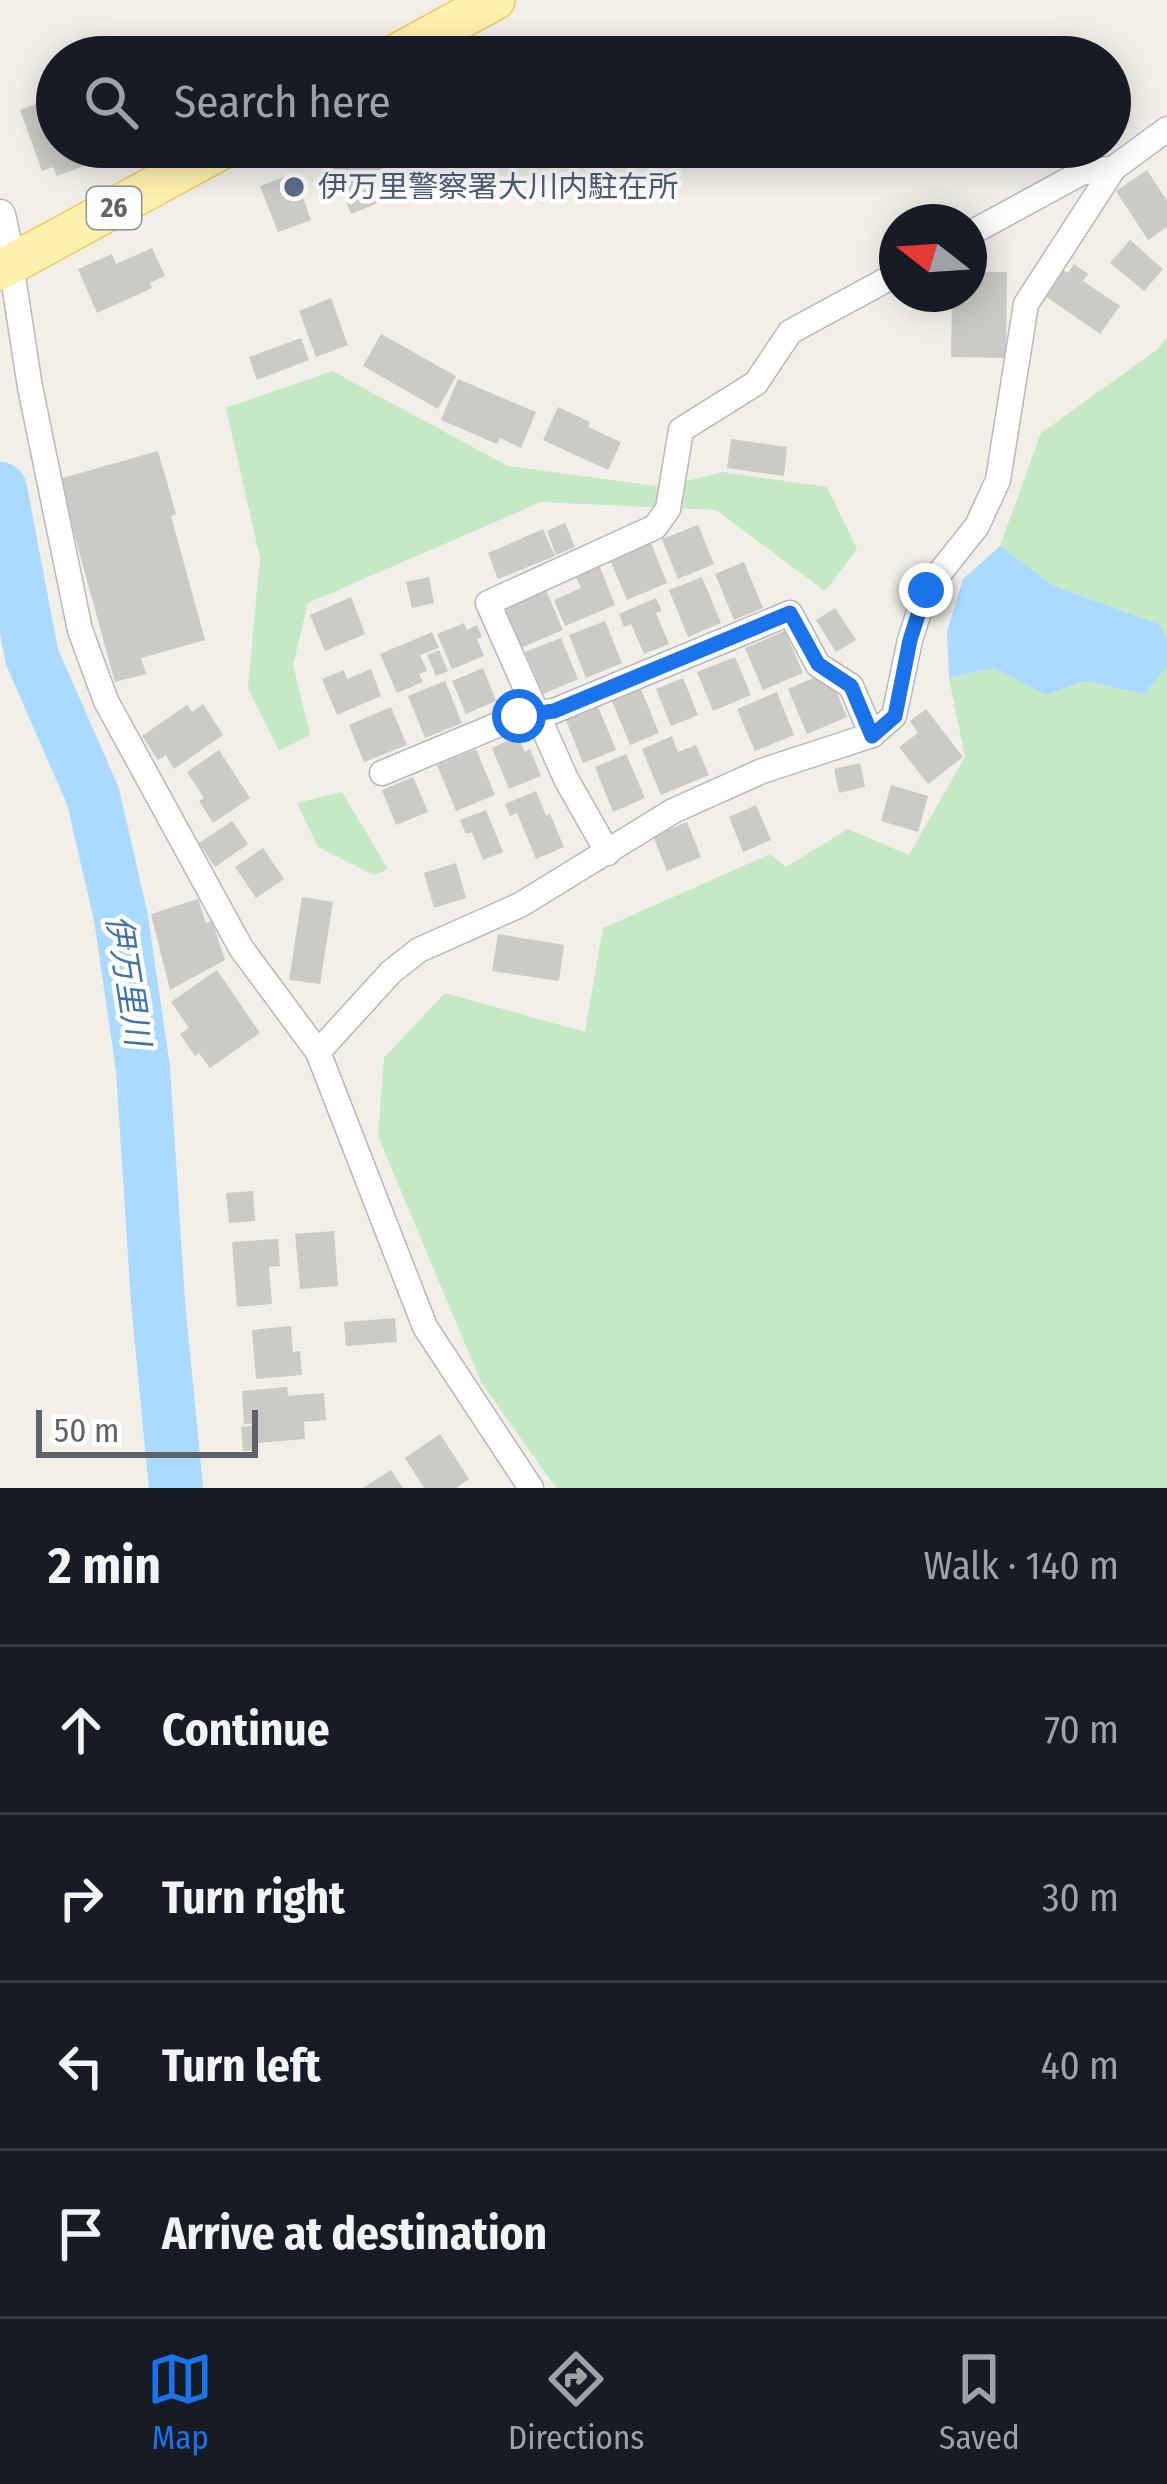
<!DOCTYPE html>
<meta charset="utf-8">
<style>
:root{--surface:#171b24;--page:#242831;--text:#f1f3f6;--muted:#9ea1a6;--line:#363941;--accent:#1a73e8}
body{margin:0;font-family:"Fira Sans Condensed","Noto Sans JP",sans-serif;background:var(--page);color:var(--text)}
.compass{position:absolute;left:879px;top:204px;width:108px;height:108px;border-radius:50%;background:var(--surface);box-shadow:0 6px 30px #0003;rotate:287deg}
.scale{position:absolute;left:36px;bottom:30px;width:222px;box-sizing:border-box;padding-left:12px;border:6px solid #5f6368;border-top:0;font-size:33px;line-height:42px;white-space:nowrap;color:#5f6368;-webkit-text-stroke:9px #fff;paint-order:stroke}
.stop{position:absolute;width:36px;height:36px;margin:-27px;border:9px solid #1a73e8;border-radius:50%;background:#fff}
.stop.end{background:#1a73e8;border-color:#fff;box-shadow:0 3px 12px #0008}
.list{margin:0;padding:0;list-style:none}
h2{display:flex;justify-content:space-between;align-items:center;height:156px;margin:0;padding:0 48px;font-size:51px}
h2 small{font-size:39px;font-weight:400;color:var(--muted)}
.list li{display:grid;grid-template-columns:78px 1fr auto;gap:36px;align-items:center;box-sizing:border-box;height:168px;padding:0 48px;border-top:3px solid var(--line)}
.list b{display:block;font-size:45px;white-space:nowrap}
.list em{font-size:39px;font-style:normal;color:var(--muted)}
.icon{flex:none;width:66px;height:66px;fill:none;stroke:currentColor;stroke-width:2;stroke-linecap:round;stroke-linejoin:round}
.map{position:relative;flex:none;width:1167px;height:1488px;overflow:hidden}
.search{position:absolute;background:var(--surface);box-shadow:0 6px 30px #0003;left:36px;right:36px;top:36px;height:132px;display:flex;align-items:center;gap:30px;box-sizing:border-box;padding:0 42px;border-radius:66px;color:var(--muted);font-size:45px}
.sheet{height:828px;background:var(--surface)}
nav{display:flex;justify-content:space-around;align-items:center;box-sizing:border-box;height:168px;border-top:3px solid var(--line);background:var(--surface);font-size:33px;color:var(--muted)}
nav a{display:grid;justify-items:center;gap:6px}
nav .on{color:var(--accent)}
.map>svg:first-child{display:block}
</style>
<div class="map">
<svg width="1167" height="1488" viewBox="0 0 1167 1488">
<rect width="100%" height="100%" fill="#f1efe8"/>
<g fill="#c5e8c5">
<polygon points="1167,336 1167,639 1159,624 1054,586 1000,546 1041,433 1158,349"/>
<polygon points="332,371 508,466 663,487 723,472 827,487 857,549 825,591 716,510 541,502 308,603 293,665 310,735 279,751 248,688 260,558 226,408"/>
<polygon points="1167,667 1167,1488 556,1488 481,1382 378,1136 384,1058 445,993 585,1032 603,928 770,854 786,867 848,829 909,855 965,757 949,678 994,668 1046,695 1084,681 1143,694"/>
<polygon points="342,792 388,869 374,875 318,847 297,803"/>
</g>
<polygon fill="#aadaff" points="1000,546 1054,586 1159,624 1167,639 1167,667 1144,694 1084,681 1046,695 994,668 949,678 947,632 963,579"/>
<g fill="none" stroke-linecap="round" stroke-linejoin="round">
<polyline stroke="#aadaff" stroke-width="54" points="0,489 32,657 93,796 121,918 143,1069 158,1302 176,1488"/>
</g>
<g fill="#cccac5">
<polygon points="57,96 57,147 81,147 87,165 57,176 53,167 42,171 20,110"/>
<polygon points="348,147 364,147 367,155 377,152 395,196 351,214 328,155"/>
<polygon points="1147,170 1167,201 1167,227 1148,240 1116,191"/>
<polygon points="294,173 311,220 278,232 260,186"/>
<polygon points="1130,240 1163,269 1144,291 1110,263"/>
<polygon points="152,248 165,276 150,283 152,288 97,313 78,269 112,254 116,264"/>
<polygon points="1074,264 1088,274 1083,281 1120,306 1100,334 1045,296 1063,270 1068,273"/>
<polygon points="969,272 1007,272 1006,358 951,357 952,294 969,294"/>
<polygon points="331,298 348,345 316,357 299,311"/>
<polygon points="381,334 456,376 438,409 363,366"/>
<polygon points="301,338 309,360 257,380 249,357"/>
<polygon points="458,379 536,412 521,448 500,438 497,444 441,420"/>
<polygon points="558,407 590,422 588,427 621,442 608,470 543,440"/>
<polygon points="731,439 787,447 784,476 727,468"/>
<polygon points="158,451 176,514 171,516 205,640 141,658 146,674 115,682 59,479"/>
<polygon points="565,523 575,547 556,555 547,531"/>
<polygon points="698,525 714,564 678,579 662,539"/>
<polygon points="543,529 555,556 498,579 488,553"/>
<polygon points="651,543 667,583 627,600 610,560"/>
<polygon points="744,562 763,608 734,620 715,574"/>
<polygon points="599,565 615,605 565,626 554,600 581,588 575,575"/>
<polygon points="429,577 434,603 412,608 406,582"/>
<polygon points="702,577 721,623 688,637 669,590"/>
<polygon points="545,588 563,630 521,648 503,605"/>
<polygon points="351,597 365,634 325,651 310,615"/>
<polygon points="656,598 662,611 656,613 669,644 644,654 631,624 624,627 619,614"/>
<polygon points="835,608 856,640 836,652 816,620"/>
<polygon points="605,621 622,663 586,678 569,635"/>
<polygon points="464,623 467,630 477,625 482,637 477,639 484,656 452,669 437,634"/>
<polygon points="785,631 803,673 763,690 745,648"/>
<polygon points="432,632 439,648 420,655 427,671 419,674 423,682 397,693 380,654"/>
<polygon points="561,638 578,679 543,694 525,652"/>
<polygon points="439,650 448,671 436,676 427,655"/>
<polygon points="735,657 751,695 713,711 697,672"/>
<polygon points="483,668 496,701 466,714 452,681"/>
<polygon points="371,669 381,696 337,715 322,679 344,670 347,679"/>
<polygon points="818,676 836,691 847,717 807,734 788,689"/>
<polygon points="683,678 698,715 671,726 656,689"/>
<polygon points="445,681 462,723 425,738 408,696"/>
<polygon points="641,689 659,733 630,745 612,701"/>
<polygon points="777,692 794,735 755,751 737,709"/>
<polygon points="203,704 223,735 174,769 166,755 158,760 142,736 187,705 192,712"/>
<polygon points="597,704 616,750 583,763 565,718"/>
<polygon points="391,707 407,745 364,762 349,725"/>
<polygon points="926,709 963,757 928,784 899,747 918,733 910,721"/>
<polygon points="518,736 525,752 530,749 541,776 509,789 492,748"/>
<polygon points="672,736 678,752 696,745 709,775 661,795 642,749"/>
<polygon points="476,749 495,795 456,811 437,765"/>
<polygon points="219,750 250,798 213,823 199,801 204,798 187,772"/>
<polygon points="626,754 645,798 613,812 595,767"/>
<polygon points="860,763 865,787 839,793 834,769"/>
<polygon points="413,777 428,812 396,825 382,790"/>
<polygon points="891,785 928,796 918,832 881,821"/>
<polygon points="536,791 546,816 550,814 564,847 536,859 517,813 510,816 505,804"/>
<polygon points="756,805 771,840 743,852 729,817"/>
<polygon points="486,810 503,852 483,860 472,832 466,834 460,820"/>
<polygon points="232,821 248,844 215,867 199,843"/>
<polygon points="687,822 701,857 667,871 653,836"/>
<polygon points="263,848 284,879 256,898 235,867"/>
<polygon points="456,863 466,898 434,908 424,873"/>
<polygon points="302,897 333,902 320,984 289,980"/>
<polygon points="198,899 206,923 212,921 225,960 170,990 151,914"/>
<polygon points="498,934 564,945 559,981 492,971"/>
<polygon points="217,970 260,1033 210,1068 199,1053 195,1056 180,1034 189,1028 171,1002"/>
<polygon points="253,1191 255,1221 229,1223 226,1193"/>
<polygon points="334,1231 338,1286 300,1289 295,1234"/>
<polygon points="278,1239 280,1266 269,1267 272,1304 237,1307 232,1242"/>
<polygon points="395,1318 397,1342 346,1346 344,1322"/>
<polygon points="291,1326 293,1352 300,1351 302,1375 256,1379 252,1330"/>
<polygon points="287,1387 288,1396 324,1393 326,1420 304,1422 305,1439 258,1443 259,1450 243,1451 241,1427 258,1425 258,1423 244,1424 242,1391"/>
<polygon points="440,1434 469,1479 456,1488 424,1488 405,1458"/>
<polygon points="391,1470 403,1488 363,1488"/>
</g>
<g fill="none" stroke-linecap="round" stroke-linejoin="round">
<defs>
<g id="minor">
<polyline points="969,234 1081,173 1114,168"/>
<polyline points="11,264 30,387 80,630 106,701 241,948 318,1052 425,1327 531,1488"/>
<polyline points="382,773 519,716 554,711 790,613 818,665 851,686 872,735"/>
<polyline points="608,853 566,779 488,603 655,527 668,509 681,430 756,383 790,332 897,274"/>
<polyline points="318,1052 391,972 419,950 520,905 673,811 762,771 872,735 894,716 910,640 926,590 977,526 998,480 1026,304 1114,168 1167,129"/>
</g>
<polyline id="tertiary" points="0,215 11,264"/>
<g id="primary">
<polyline points="391,57 495,0"/>
<polyline points="0,270 226,147"/>
</g>
</defs>
<use href="#minor" stroke="#b5b8bc" stroke-width="27"/>
<use href="#tertiary" stroke="#b5b8bc" stroke-width="33"/>
<use href="#primary" stroke="#f2c960" stroke-width="42"/>
<use href="#minor" stroke="#fff" stroke-width="24"/>
<use href="#tertiary" stroke="#fff" stroke-width="30"/>
<use href="#primary" stroke="#fff2af" stroke-width="39"/>
</g>
<g fill="none" stroke-linecap="round" stroke-linejoin="round">
<polyline stroke="#1a73e8" stroke-width="15" points="519,716 554,711 790,613 818,664 851,686 872,736 895,716 910,640 926,590"/>
</g>
<circle fill="#5c6f8a" stroke="#fff" stroke-width="4.5" cx="294" cy="187" r="12"/>
<g text-anchor="middle" stroke-width="9" stroke-linejoin="round" paint-order="stroke">
<rect fill="#fff" stroke="#8f9295" stroke-width="3" x="87" y="187" width="54" height="42" rx="9"/>
<g font-size="27" font-weight="bold" fill="#5f6368">
<text x="114" y="217">26</text>
</g>
<g font-size="30" fill="#4e5e75" stroke="#fff" text-anchor="start">
<text x="318" y="197">伊万里警察署大川内駐在所</text>
</g>
<g font-size="33" font-style="italic" fill="#4174aa" stroke="#fff">
<text transform="translate(129 980) rotate(81)" y="12">伊万里川</text>
</g>
</g>
</svg>
<svg class="compass" viewBox="-18 -18 36 36"><path d="M0-13l5 13h-10z" fill="#e53935"/><path d="M0 13l5-13h-10z" fill="#9ea1a6"/></svg>
<div class="scale">50 m</div>
<div class="stop" style="left:519px;top:716px"></div>
<div class="stop end" style="left:926px;top:590px"></div>
<div class="search"><svg class="icon" aria-label="search" viewBox="0 0 24 24"><circle cx="10" cy="10" r="6"/><path d="M15 15l6 6"/></svg>Search here</div>
</div>
<section class="sheet">
<h2>2 min<small>Walk · 140 m</small></h2>
<ul class="list">
<li><svg class="icon" aria-label="ahead" viewBox="0 0 24 24"><path d="M12 20V5M6 11l6-6 6 6"/></svg><div><b>Continue</b></div><em>70 m</em></li>
<li><svg class="icon" aria-label="right" viewBox="0 0 24 24"><path d="M7 20v-9h11M14 6l5 5-5 5"/></svg><div><b>Turn right</b></div><em>30 m</em></li>
<li><svg class="icon" aria-label="left" viewBox="0 0 24 24"><path d="M17 20v-9H6M10 6l-5 5 5 5"/></svg><div><b>Turn left</b></div><em>40 m</em></li>
<li><svg class="icon" aria-label="arrive" viewBox="0 0 24 24"><path d="M6 21V4h12l-3 4 3 4H6"/></svg><div><b>Arrive at destination</b></div></li>
</ul>
</section>
<nav>
<a class="on"><svg class="icon" aria-label="map" viewBox="0 0 24 24"><path d="M3 6l6-2 6 2 6-2v14l-6 2-6-2-6 2zM9 4v14M15 6v14"/></svg>Map</a>
<a><svg class="icon" aria-label="directions" viewBox="0 0 24 24"><path d="M12 3l9 9-9 9-9-9zM9 14v-3h6M13 9l2 2-2 2"/></svg>Directions</a>
<a><svg class="icon" aria-label="saved" viewBox="0 0 24 24"><path d="M7 4h10v16l-5-4-5 4z"/></svg>Saved</a>
</nav>
